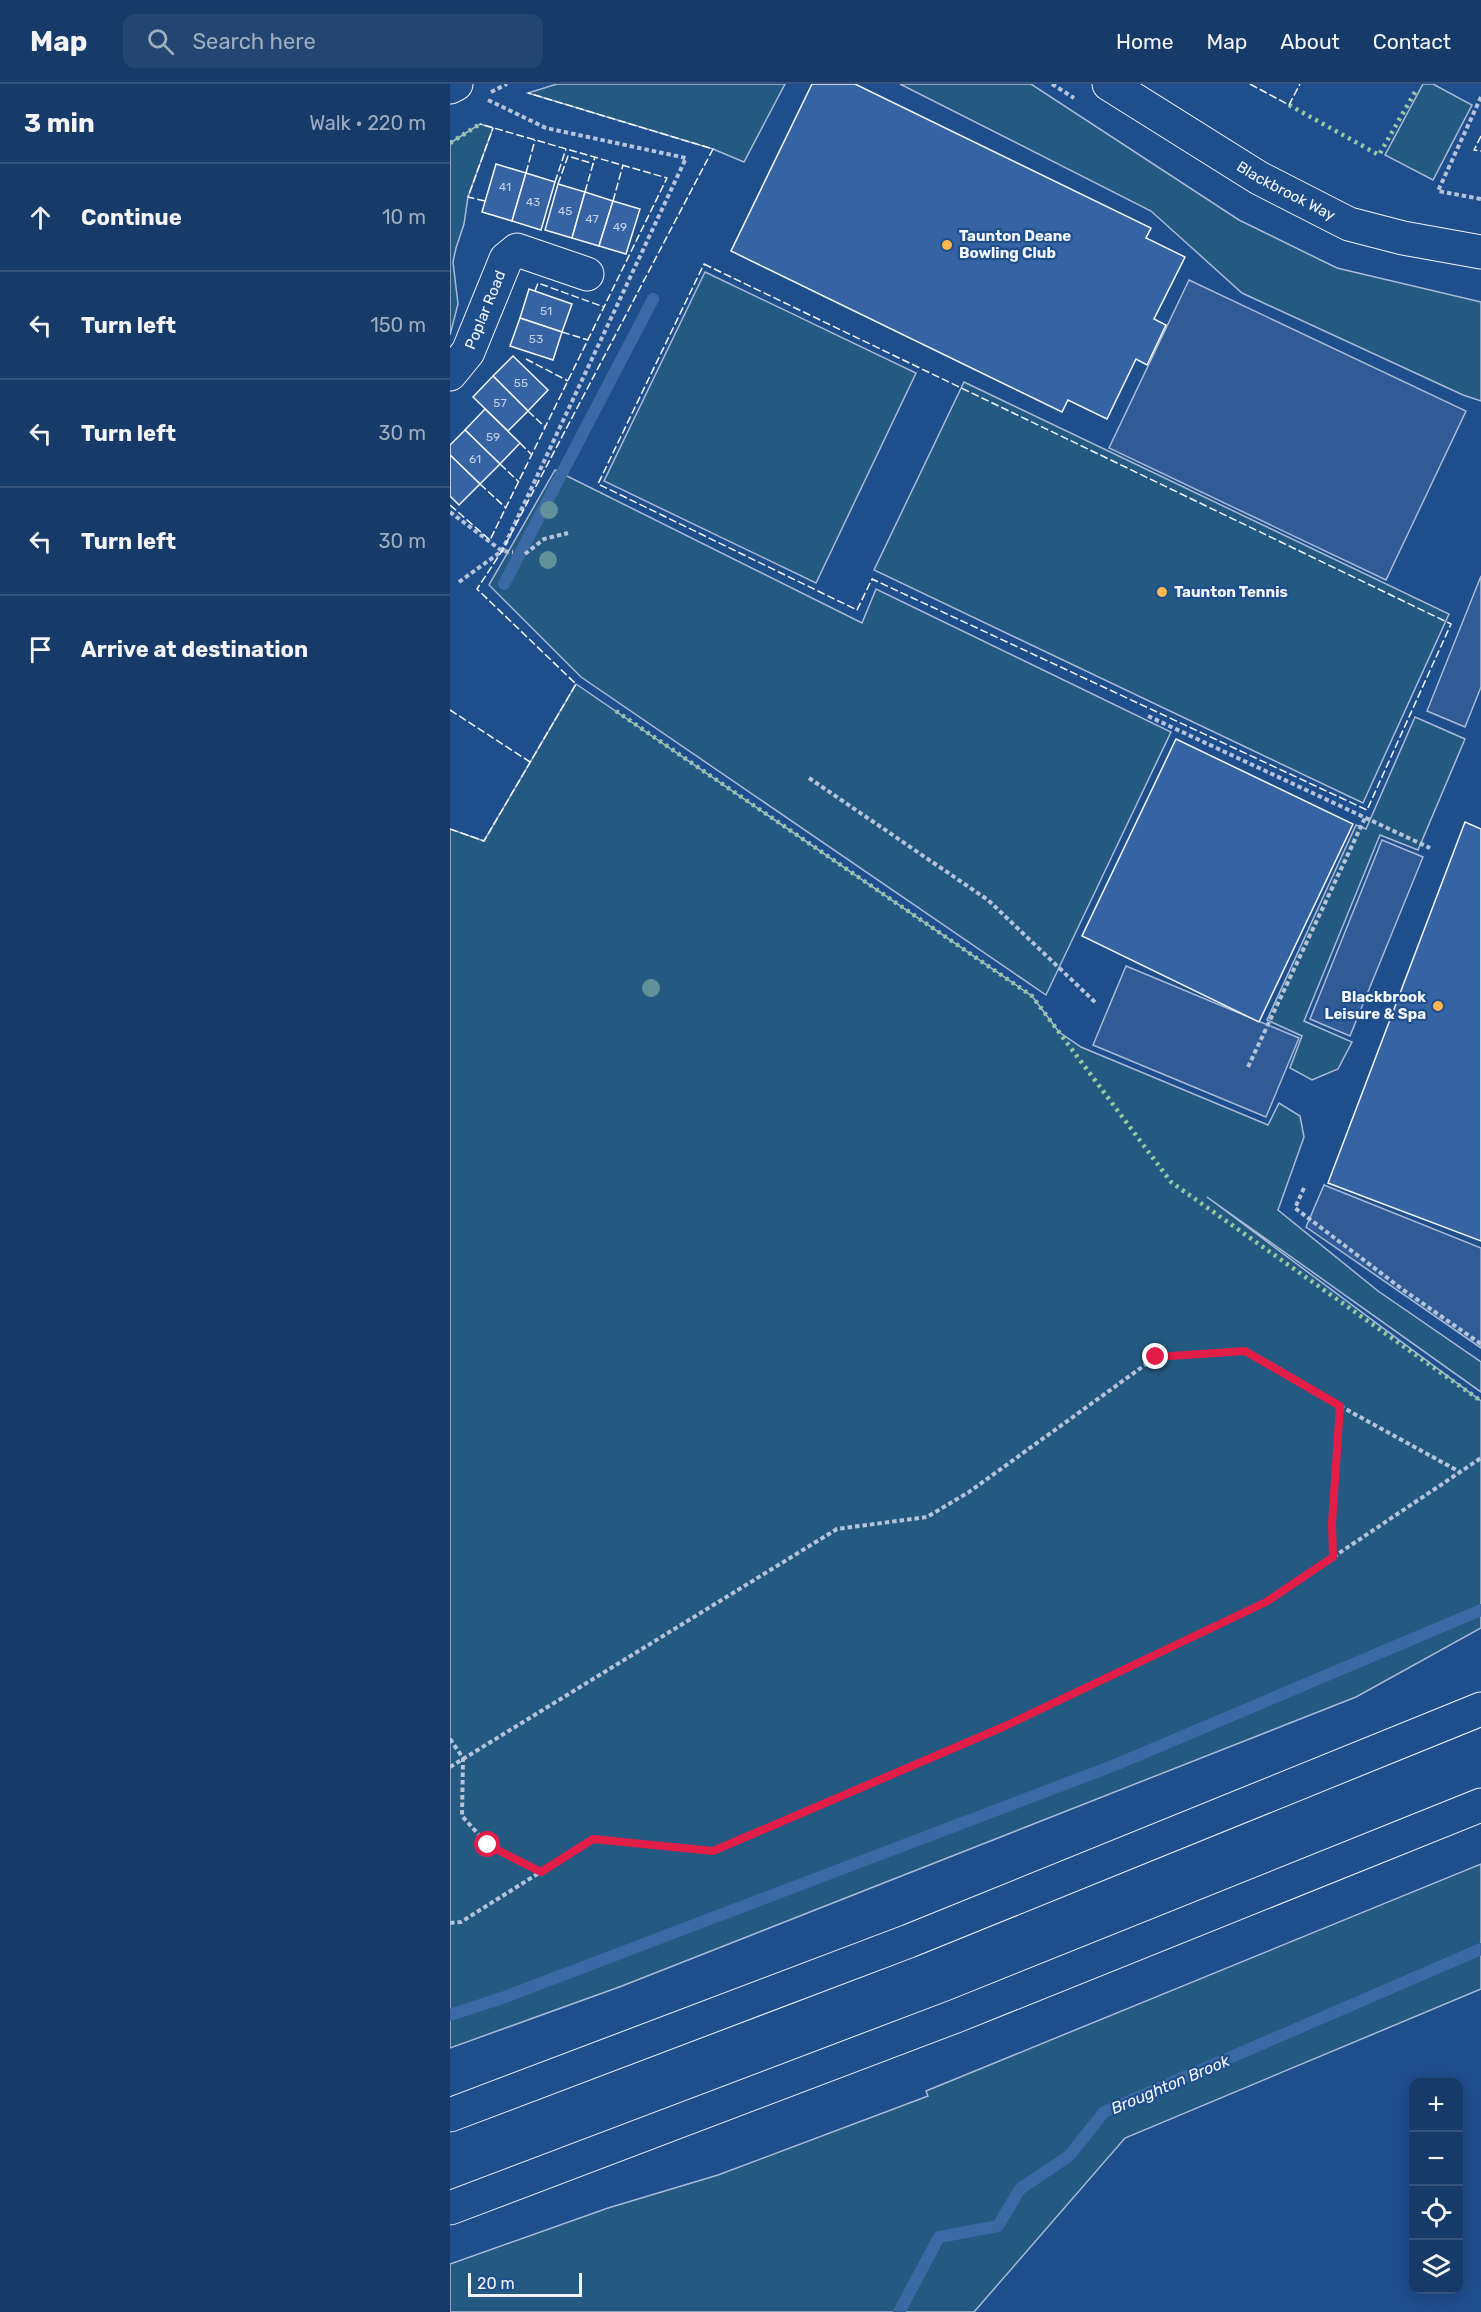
<!DOCTYPE html>
<meta charset="utf-8">
<style>
:root{--surface:#173a69;--page:#244571;--text:#f1f3f6;--muted:#9eadc0;--line:#36547d}
body{margin:0;font-family:Rubik,sans-serif;background:var(--page);color:var(--text)}
.controls{position:absolute;right:18px;bottom:18px;display:grid;overflow:hidden;border-radius:12px;box-shadow:0 3px 15px #0003}
.controls button{width:54px;height:54px;display:grid;place-items:center;padding:0;border:0;border-bottom:2px solid var(--line);background:var(--surface);color:var(--text);font:30px sans-serif}
.scale{position:absolute;left:18px;bottom:15px;width:114px;box-sizing:border-box;padding-left:6px;border:3px solid #f2f6ff;border-top:0;font-size:16px;line-height:21px;white-space:nowrap;color:#f2f6ff;-webkit-text-stroke:4px #1f4e8c;paint-order:stroke}
.stop{position:absolute;width:18px;height:18px;margin:-14px;border:4px solid #e11d48;border-radius:50%;background:#fff}
.stop.end{background:#e11d48;border-color:#fff;box-shadow:0 2px 6px #0008}
.list{margin:0;padding:0;list-style:none}
h2{display:flex;justify-content:space-between;align-items:center;height:78px;margin:0;padding:0 24px;font-size:26px}
h2 small{font-size:20px;font-weight:400;color:var(--muted)}
.list li{display:grid;grid-template-columns:39px 1fr auto;gap:18px;align-items:center;box-sizing:border-box;height:108px;padding:0 24px;border-top:2px solid var(--line)}
.list b{display:block;font-size:22px;white-space:nowrap}
.list em{font-size:20px;font-style:normal;color:var(--muted)}
.icon{flex:none;width:33px;height:33px;fill:none;stroke:currentColor;stroke-width:2;stroke-linecap:round;stroke-linejoin:round}
.map{position:relative;flex:none;width:1031px;height:2228px;overflow:hidden}
header{display:flex;align-items:center;gap:36px;box-sizing:border-box;height:84px;padding:0 30px;background:var(--surface);border-bottom:2px solid var(--line)}
header strong{font-size:28px}
nav{display:flex;gap:33px;margin-inline-start:auto;font-size:21px}
.search{width:420px;height:54px;background:var(--page);display:flex;align-items:center;gap:15px;box-sizing:border-box;padding:0 21px;border-radius:12px;color:var(--muted);font-size:22px}
main{display:flex}
aside{flex:1;background:var(--surface)}
.map>svg:first-child{display:block}
</style>
<header>
<strong>Map</strong>
<div class="search"><svg class="icon" aria-label="search" viewBox="0 0 24 24"><circle cx="10" cy="10" r="6"/><path d="M15 15l6 6"/></svg>Search here</div>
<nav><a>Home</a><a>Map</a><a>About</a><a>Contact</a></nav>
</header>
<main>
<aside>
<h2>3 min<small>Walk · 220 m</small></h2>
<ul class="list">
<li><svg class="icon" aria-label="ahead" viewBox="0 0 24 24"><path d="M12 20V5M6 11l6-6 6 6"/></svg><div><b>Continue</b></div><em>10 m</em></li>
<li><svg class="icon" aria-label="left" viewBox="0 0 24 24"><path d="M17 20v-9H6M10 6l-5 5 5 5"/></svg><div><b>Turn left</b></div><em>150 m</em></li>
<li><svg class="icon" aria-label="left" viewBox="0 0 24 24"><path d="M17 20v-9H6M10 6l-5 5 5 5"/></svg><div><b>Turn left</b></div><em>30 m</em></li>
<li><svg class="icon" aria-label="left" viewBox="0 0 24 24"><path d="M17 20v-9H6M10 6l-5 5 5 5"/></svg><div><b>Turn left</b></div><em>30 m</em></li>
<li><svg class="icon" aria-label="arrive" viewBox="0 0 24 24"><path d="M6 21V4h12l-3 4 3 4H6"/></svg><div><b>Arrive at destination</b></div></li>
</ul>
</aside>
<div class="map">
<svg width="1031" height="2228" viewBox="0 0 1031 2228">
<rect width="100%" height="100%" fill="#1f4e8c"/>
<g fill="#245a82" stroke="#a8bbd7" stroke-width="1.5">
<polygon points="107,0 335,0 294,78 263,65 78,9"/>
<polygon points="450,0 581,0 789,136 887,184 1031,218 1031,317 1013,311 792,209 701,127"/>
<polygon points="973,0 983,0 1022,21 983,96 935,71"/>
<polygon points="30,40 43,44 18,113 14,140 6,164 3,178 8,220 0,251 0,59"/>
<polygon points="255,188 466,289 366,499 154,397"/>
<polygon points="514,298 999,530 913,719 424,486"/>
<polygon points="105,386 412,539 426,505 721,648 596,911 131,593 39,501"/>
<polygon points="126,600 582,912 609,948 631,963 818,1041 829,1019 850,1032 854,1053 828,1126 928,1207 1031,1278 1031,1308 757,1113 1031,1317 1031,1544 906,1613 172,1902 0,1964 0,745 34,757"/>
<polygon points="965,633 1015,655 968,766 930,751 854,937 902,958 888,985 862,996 840,984 852,952 817,936 906,741 916,745"/>
<polygon points="1031,1780 1031,1905 675,2054 524,2228 0,2228 0,2180 158,2124 268,2091 478,2012 476,2007"/>
</g>
<g fill="#305b95" stroke="#a8bbd7" stroke-width="1.5">
<polygon points="739,196 1016,327 936,496 659,364"/>
<polygon points="1031,492 1031,603 1015,643 977,627"/>
<polygon points="932,756 973,773 900,952 860,935"/>
<polygon points="676,882 849,954 816,1033 643,961"/>
<polygon points="874,1101 1031,1164 1031,1264 856,1143"/>
</g>
<g fill="none" stroke-linecap="round" stroke-linejoin="round">
<g stroke="#3b69a3" stroke-width="12">
<polyline points="54,500 203,215"/>
<polyline points="0,1931 52,1914 665,1681 1031,1526"/>
<polyline points="449,2228 489,2153 548,2142 570,2105 619,2072 654,2028 1031,1865"/>
</g>
</g>
<g fill="#3563a3" stroke="#f2f6ff" stroke-width="1.5">
<polygon points="362,0 405,0 701,144 696,154 735,173 704,235 716,241 697,281 686,275 657,335 618,316 612,328 281,167"/>
<polygon points="46,80 76,89 62,137 32,128"/>
<polygon points="76,89 105,98 91,146 62,137"/>
<polygon points="108,100 135,108 122,154 95,146"/>
<polygon points="135,108 163,117 149,162 122,154"/>
<polygon points="163,117 190,125 176,170 149,162"/>
<polygon points="79,205 122,220 112,248 70,234"/>
<polygon points="70,234 112,248 103,276 60,262"/>
<polygon points="63,272 98,306 78,327 43,292"/>
<polygon points="43,292 78,327 58,347 23,313"/>
<polygon points="35,325 70,359 50,380 15,346"/>
<polygon points="15,346 50,380 30,400 0,371 0,361"/>
<polygon points="0,371 30,400 9,421 0,412"/>
<polygon points="726,655 903,740 809,938 632,852"/>
<polygon points="1015,738 1031,745 1031,1157 878,1099"/>
</g>
<g fill="none" stroke-linecap="round" stroke-linejoin="round">
<defs>
<g id="minor">
<path id="s1" d="M659,0L809,94L899,140L953,154L1031,168"/>
<polyline points="0,3 6,0"/>
<path id="s2" d="M0,290L18,268L56,175L67,166L137,190"/>
</g>
<g id="highway">
<polyline points="0,2031 459,1857 1031,1625"/>
<polyline points="0,2124 506,1932 1031,1721"/>
</g>
</defs>
<use href="#minor" stroke="#f2f6ff" stroke-width="35"/>
<use href="#highway" stroke="#f2f6ff" stroke-width="35"/>
<g stroke="#b3c4dc" stroke-width="4" stroke-dasharray="4.5 3" stroke-linecap="butt">
<polyline points="602,0 624,14"/>
<polyline points="41,8 57,0"/>
<polyline points="1031,13 988,107 1031,115"/>
<polyline points="0,428 52,467 63,468"/>
<polyline points="75,470 94,455 118,449"/>
<polyline points="9,498 52,467 236,74 96,44 38,16"/>
<polyline points="698,632 980,764"/>
<polyline points="359,694 538,816 647,920"/>
<polyline points="798,983 915,734"/>
<polyline points="854,1104 845,1124 952,1205 1031,1260"/>
<polyline points="890,1322 1010,1388"/>
<polyline points="0,1655 13,1674 12,1732 38,1761 91,1788"/>
<polyline points="0,1683 387,1445 477,1433 519,1408 706,1273 795,1267 827,1283 890,1322 882,1439 883,1473"/>
<polyline points="0,1839 11,1838 143,1755 263,1767 553,1643 816,1518 1031,1374"/>
</g>
<use href="#minor" stroke="#1f4e8c" stroke-width="33"/>
<use href="#highway" stroke="#1f4e8c" stroke-width="33"/>
<g stroke="#97c8a6" stroke-width="4.5" stroke-dasharray="3 4.5" stroke-linecap="butt">
<polyline points="839,21 929,71 965,8"/>
<polyline points="0,59 30,40"/>
<polyline points="166,627 582,912 721,1098 1031,1317"/>
</g>
<g stroke="#f2f6ff" stroke-width="1.5" stroke-dasharray="8 3" stroke-linecap="butt">
<polyline points="800,0 839,21 850,0"/>
<polyline points="1031,52 1024,66 1031,67"/>
<polyline points="76,89 85,56"/>
<polyline points="105,98 116,65"/>
<polyline points="108,100 118,72 144,80"/>
<polyline points="135,108 145,73"/>
<polyline points="35,117 18,113 43,44"/>
<polyline points="163,117 173,81"/>
<polygon points="254,180 1001,540 917,726 422,495 407,526 148,400"/>
<polyline points="85,207 88,199 154,223"/>
<polyline points="112,248 138,256"/>
<polyline points="76,275 118,297"/>
<polyline points="78,327 95,343"/>
<polyline points="70,359 82,371"/>
<polyline points="50,380 69,398"/>
<polyline points="30,400 56,424"/>
<polyline points="0,421 40,456 217,94 30,40"/>
<polyline points="0,626 80,678"/>
<polyline points="0,745 34,757 126,600 27,505 52,467 263,65 78,9"/>
</g>
</g>
<g fill="#61919a">
<circle cx="99" cy="426" r="9"/>
<circle cx="98" cy="476" r="9"/>
<circle cx="201" cy="904" r="9"/>
</g>
<g fill="none" stroke-linecap="round" stroke-linejoin="round">
<polyline stroke="#e11d48" stroke-width="8" points="38,1761 91,1788 143,1755 263,1767 553,1643 816,1518 883,1473 882,1439 890,1322 795,1267 706,1273"/>
</g>
<g fill="#ffb74d" stroke="#1f4e8c" stroke-width="2">
<circle cx="497" cy="161" r="6"/>
<circle cx="712" cy="508" r="6"/>
<circle cx="988" cy="922" r="6"/>
</g>
<g text-anchor="middle" stroke-width="4.5" stroke-linejoin="round" paint-order="stroke">
<g font-size="12" fill="#c3d1e8">
<text x="55" y="107">41</text>
<text x="83" y="122">43</text>
<text x="115" y="131">45</text>
<text x="142" y="139">47</text>
<text x="170" y="147">49</text>
<text x="96" y="231">51</text>
<text x="86" y="259">53</text>
<text x="71" y="303">55</text>
<text x="50" y="323">57</text>
<text x="43" y="357">59</text>
<text x="25" y="379">61</text>
</g>
<g font-size="15" fill="#f2f6ff" stroke="#1f4e8c">
<text dy="5" stroke="none"><textPath href="#s1" startOffset="207">Blackbrook Way</textPath></text>
<text dy="5" stroke="none"><textPath href="#s2" startOffset="74">Poplar Road</textPath></text>
</g>
<g font-size="15" font-weight="bold" fill="#f2f6ff" stroke="#1f4e8c" text-anchor="start">
<text x="509" y="157">Taunton Deane<tspan x="509" dy="17">Bowling Club</tspan></text>
<text x="724" y="513">Taunton Tennis</text>
<text x="976" y="918" text-anchor="end">Blackbrook<tspan x="976" dy="17">Leisure &amp; Spa</tspan></text>
</g>
<g font-size="16" font-style="italic" fill="#f2f6ff" stroke="#1f4e8c">
<text transform="translate(720 2000) rotate(-23)" y="6">Broughton Brook</text>
</g>
</g>
</svg>
<div class="controls">
<button>+</button>
<button>−</button>
<button><svg class="icon" aria-label="locate" viewBox="0 0 24 24"><circle cx="12" cy="12" r="6"/><path d="M12 2v4M12 18v4M2 12h4M18 12h4"/></svg></button>
<button><svg class="icon" aria-label="layers" viewBox="0 0 24 24"><path d="M12 4l9 5-9 5-9-5zM3 14l9 5 9-5"/></svg></button>
</div>
<div class="scale">20 m</div>
<div class="stop" style="left:38px;top:1761px"></div>
<div class="stop end" style="left:706px;top:1273px"></div>
</div>
</main>
